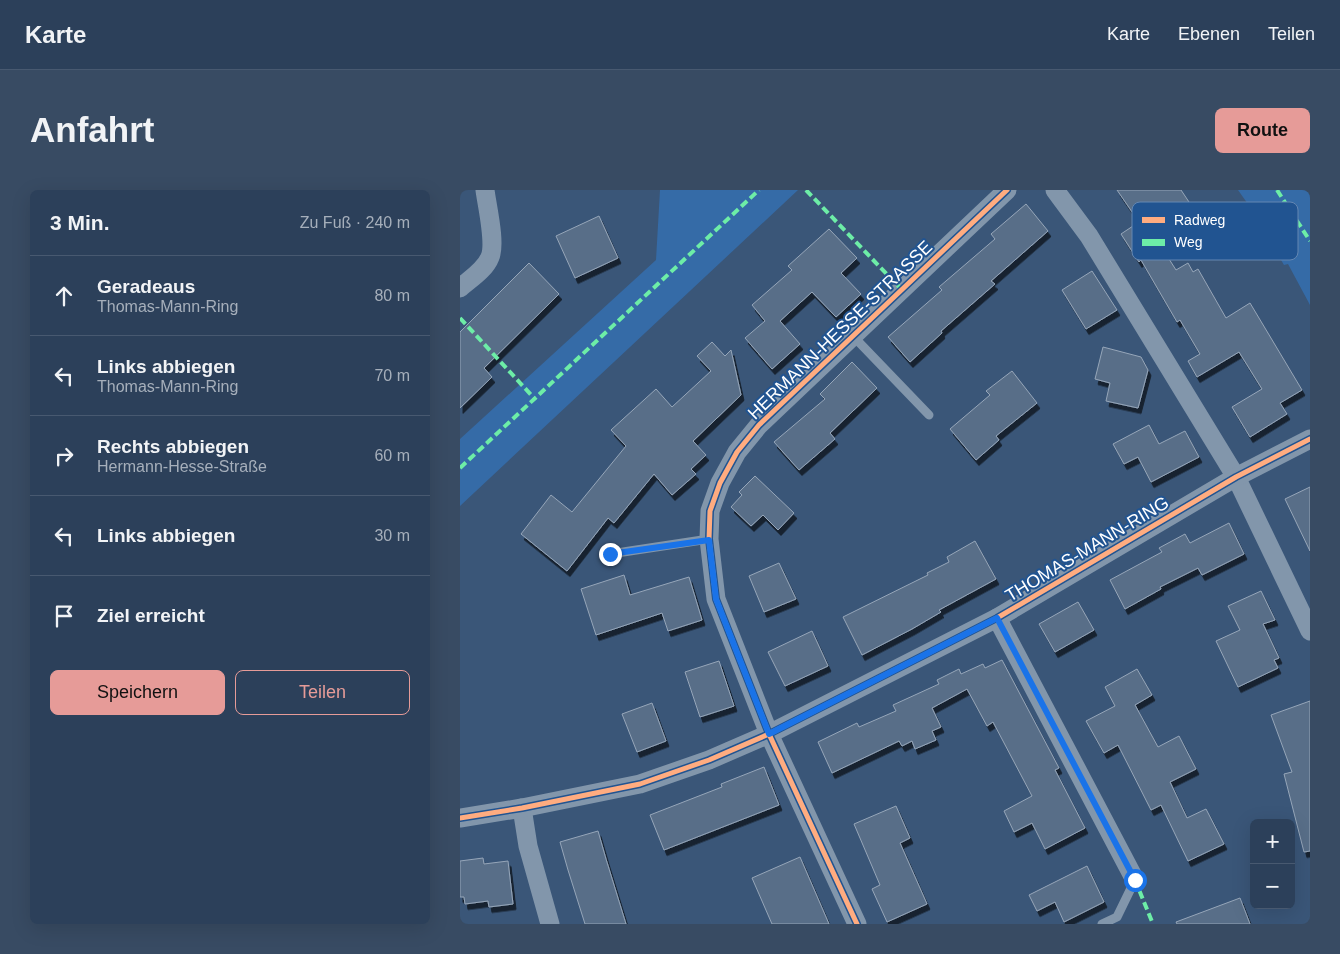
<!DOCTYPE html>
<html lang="de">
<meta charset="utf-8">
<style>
:root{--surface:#2c405a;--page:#384b63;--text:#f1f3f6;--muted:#a6afbb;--line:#485970;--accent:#e69b98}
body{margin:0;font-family:Arial,sans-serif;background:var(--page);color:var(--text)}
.controls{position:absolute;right:15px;bottom:15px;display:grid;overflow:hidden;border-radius:8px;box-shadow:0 5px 20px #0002}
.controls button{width:45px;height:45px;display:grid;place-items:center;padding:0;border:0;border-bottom:1px solid var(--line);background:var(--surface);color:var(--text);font:25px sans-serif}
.stop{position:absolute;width:15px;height:15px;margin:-11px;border:4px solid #1a73e8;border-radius:50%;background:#fff}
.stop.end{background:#1a73e8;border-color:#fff;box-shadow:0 1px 5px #0008}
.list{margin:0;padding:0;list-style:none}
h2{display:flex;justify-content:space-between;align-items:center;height:65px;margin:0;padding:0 20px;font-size:21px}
h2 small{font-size:16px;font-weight:400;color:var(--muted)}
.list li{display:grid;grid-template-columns:32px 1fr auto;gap:15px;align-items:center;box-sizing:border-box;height:80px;padding:0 20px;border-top:1px solid var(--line)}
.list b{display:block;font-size:19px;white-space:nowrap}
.list p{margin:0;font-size:16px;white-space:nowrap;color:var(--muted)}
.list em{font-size:16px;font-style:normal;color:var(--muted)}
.actions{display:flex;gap:10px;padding:15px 20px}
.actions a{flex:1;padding:11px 0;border:1px solid var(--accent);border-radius:8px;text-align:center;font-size:18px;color:var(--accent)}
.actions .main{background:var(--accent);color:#111}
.icon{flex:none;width:28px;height:28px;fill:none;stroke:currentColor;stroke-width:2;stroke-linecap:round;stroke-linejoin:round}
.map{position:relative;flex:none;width:850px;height:734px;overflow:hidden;border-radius:8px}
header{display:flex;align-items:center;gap:30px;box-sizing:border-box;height:70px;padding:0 25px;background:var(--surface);border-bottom:1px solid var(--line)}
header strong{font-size:24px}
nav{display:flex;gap:28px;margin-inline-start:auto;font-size:18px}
.intro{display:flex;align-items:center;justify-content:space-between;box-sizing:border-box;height:120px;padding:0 30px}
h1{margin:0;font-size:35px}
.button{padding:12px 22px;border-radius:8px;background:var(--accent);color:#111;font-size:18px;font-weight:700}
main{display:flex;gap:30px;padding:0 30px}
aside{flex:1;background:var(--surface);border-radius:8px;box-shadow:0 5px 20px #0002}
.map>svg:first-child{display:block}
</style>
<header>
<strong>Karte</strong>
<nav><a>Karte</a><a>Ebenen</a><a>Teilen</a></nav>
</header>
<div class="intro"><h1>Anfahrt</h1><a class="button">Route</a></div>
<main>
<aside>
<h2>3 Min.<small>Zu Fuß · 240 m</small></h2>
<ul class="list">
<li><svg class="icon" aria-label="ahead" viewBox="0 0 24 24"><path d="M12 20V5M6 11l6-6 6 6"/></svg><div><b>Geradeaus</b><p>Thomas-Mann-Ring</p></div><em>80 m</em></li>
<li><svg class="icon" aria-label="left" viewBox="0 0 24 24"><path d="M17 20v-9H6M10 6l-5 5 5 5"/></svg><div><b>Links abbiegen</b><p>Thomas-Mann-Ring</p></div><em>70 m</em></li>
<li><svg class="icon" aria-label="right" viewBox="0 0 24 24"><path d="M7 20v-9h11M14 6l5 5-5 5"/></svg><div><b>Rechts abbiegen</b><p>Hermann-Hesse-Straße</p></div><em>60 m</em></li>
<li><svg class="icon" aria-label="left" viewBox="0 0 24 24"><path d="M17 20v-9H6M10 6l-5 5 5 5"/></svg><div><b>Links abbiegen</b></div><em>30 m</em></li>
<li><svg class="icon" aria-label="arrive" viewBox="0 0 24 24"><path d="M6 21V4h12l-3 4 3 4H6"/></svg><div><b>Ziel erreicht</b></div></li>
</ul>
<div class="actions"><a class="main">Speichern</a><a>Teilen</a></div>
</aside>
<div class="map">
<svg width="850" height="734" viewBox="0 0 850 734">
<defs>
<filter id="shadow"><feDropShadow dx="3" dy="5.5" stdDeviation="0" flood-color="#0009"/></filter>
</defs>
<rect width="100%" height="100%" fill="#3a5678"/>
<g fill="#356ba7">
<polygon points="200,0 338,0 0,316 0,249 196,70"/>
<polygon points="778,0 850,0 850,115 828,74 824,75 790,17"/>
</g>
<g fill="#586e88" stroke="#96a6b9" filter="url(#shadow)">
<polygon points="657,0 721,0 731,15 703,34 708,43 697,50 716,80 728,73 733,82 738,79 766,128 790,113 842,200 820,213 827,224 790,247 772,217 802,199 779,162 737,187 728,171 740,164 720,130 717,132 681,70 679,72 661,44 679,32"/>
<polygon points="566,14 588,41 531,91 535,94 481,141 482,143 450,172 428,147 482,100 479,97 535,49 531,44"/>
<polygon points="139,26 158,68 115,88 96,46"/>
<polygon points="369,39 397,68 381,83 401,104 376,127 352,102 320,131 340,154 312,179 285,148 305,131 292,115 332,80 328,76"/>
<polygon points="69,73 99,104 24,178 32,187 0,218 0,142"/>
<polygon points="632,81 657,120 626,139 602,100"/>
<polygon points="252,152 265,166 271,160 281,205 233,251 246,265 231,279 236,284 212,305 194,284 154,333 148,328 107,381 61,344 91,305 112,322 166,256 151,240 196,199 212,217 251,181 237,166"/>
<polygon points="643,157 681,167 688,180 678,218 646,211 650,193 635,189"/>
<polygon points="392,172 417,198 370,243 375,249 339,280 314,252 365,209 360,204"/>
<polygon points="552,181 577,213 536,246 539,250 516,270 490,239 530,205 526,201"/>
<polygon points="689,235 699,254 725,241 739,267 691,292 678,267 664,274 653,254"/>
<polygon points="295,286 334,323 318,340 303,325 291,336 271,317 282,305 279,302"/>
<polygon points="850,297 850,361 825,309"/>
<polygon points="769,333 784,364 742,385 738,378 700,397 701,399 665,419 650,390 702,362 699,358 725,344 730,353"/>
<polygon points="515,351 536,389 479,420 481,422 452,439 402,465 383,427 468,385 467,383 489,372 487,367"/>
<polygon points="319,373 336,409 304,422 289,386"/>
<polygon points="164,385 170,405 229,387 242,430 208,441 202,423 136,445 121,399"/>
<polygon points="801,401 815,430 803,434 819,468 814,470 818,478 778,497 756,451 780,440 768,416"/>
<polygon points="618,412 634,440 595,462 579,434"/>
<polygon points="352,441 368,476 325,496 308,462"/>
<polygon points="542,470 599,578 595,580 625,638 585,659 572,633 554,642 544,621 572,606 533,532 527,536 507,499 472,518 481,537 472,541 476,550 455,559 452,551 442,556 439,551 372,583 358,552 397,533 399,537 436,521 433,515 479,494 477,490 499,479 501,484 523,474 525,478"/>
<polygon points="259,471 274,516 240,527 225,482"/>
<polygon points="677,479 692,505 675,515 698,557 719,546 736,579 710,592 727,628 746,619 764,654 728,671 701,615 691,620 658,555 644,563 626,531 655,516 645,497"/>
<polygon points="850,511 850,661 844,662 824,584 832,582 811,525"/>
<polygon points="192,513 206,551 177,562 162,524"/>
<polygon points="304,577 319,615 204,660 190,625 262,597 261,594"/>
<polygon points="436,616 450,648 440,653 467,714 427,732 412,699 420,695 394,634"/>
<polygon points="138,641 146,669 166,734 125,734 108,680 100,652"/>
<polygon points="340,667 369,734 312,734 292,688"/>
<polygon points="23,668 24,674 48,671 53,714 29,717 28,711 5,714 4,707 0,707 0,671"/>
<polygon points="627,676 644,712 604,732 595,712 577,721 569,705"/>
<polygon points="780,708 790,734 717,734 716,732"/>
</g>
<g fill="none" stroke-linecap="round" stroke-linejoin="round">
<g stroke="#8296ab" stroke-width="9">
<polyline points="393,146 469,225"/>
<polyline points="150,364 249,349"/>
<polyline points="642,734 657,727 675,690"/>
</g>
<g stroke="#8296ab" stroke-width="19">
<polyline points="595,0 629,46 776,287 850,441"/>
<path d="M0,98C10,89 25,80 30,67C36,53 27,16 25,0"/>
<polyline points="537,428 675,690"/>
<polyline points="62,618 68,656 90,734"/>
<polyline points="0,628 62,618 180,594 249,570 309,544 537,428 776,287 850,249"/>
<polyline points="397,734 309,544 256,409 249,349 250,321 260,293 277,262 299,235 547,0"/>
</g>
<g stroke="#6deda7" stroke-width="4" stroke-dasharray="8 4" stroke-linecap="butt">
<polyline points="346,0 442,100"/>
<polyline points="817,0 850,51"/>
<polyline points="0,128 74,208"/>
<polyline points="0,278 299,0"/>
<polyline points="675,690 693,734"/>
</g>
<defs>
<g id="cycleway">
<polyline points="0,628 62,618 180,594 249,570 309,544 537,428 776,287 850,249"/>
<polyline points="397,734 309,544 256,409 249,349 250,321 260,293 277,262 299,235 547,0"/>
</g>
</defs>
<use href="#cycleway" stroke="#215491" stroke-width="8"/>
<use href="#cycleway" stroke="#ffac80" stroke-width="5"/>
</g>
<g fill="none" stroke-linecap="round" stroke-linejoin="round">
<polyline stroke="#1a73e8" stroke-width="6" points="150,364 249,350 256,409 309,544 537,428 675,690"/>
</g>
<g text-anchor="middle" stroke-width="4" stroke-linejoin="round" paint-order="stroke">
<g font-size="18" fill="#fff" stroke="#215491">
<text transform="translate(380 140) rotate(-44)" y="6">HERMANN-HESSE-STRASSE</text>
<text transform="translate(627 359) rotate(-31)" y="6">THOMAS-MANN-RING</text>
</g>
</g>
<rect x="672" y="12" width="166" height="58" rx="8" fill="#215491" stroke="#6487b2" stroke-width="1"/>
<rect x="682" y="27" width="23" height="6" fill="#ffac80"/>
<rect x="682" y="49" width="23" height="7" fill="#6deda7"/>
<g font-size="14" fill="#fff">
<text x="714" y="35">Radweg</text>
<text x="714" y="57">Weg</text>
</g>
</svg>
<div class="controls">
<button>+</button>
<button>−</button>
</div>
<div class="stop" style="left:675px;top:690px"></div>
<div class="stop end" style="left:150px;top:364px"></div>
</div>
</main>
